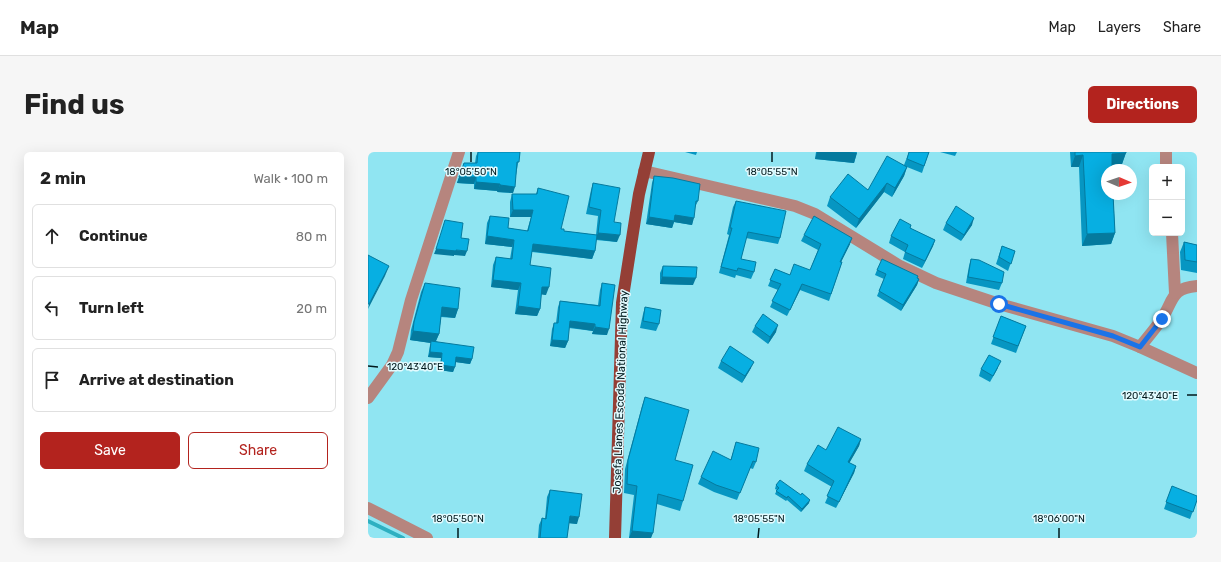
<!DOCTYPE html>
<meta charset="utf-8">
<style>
:root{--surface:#fff;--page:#f6f6f6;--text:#222;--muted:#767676;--line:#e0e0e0;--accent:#b3231e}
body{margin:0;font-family:Rubik,sans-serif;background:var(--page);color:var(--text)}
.controls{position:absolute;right:12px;top:12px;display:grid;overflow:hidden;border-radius:6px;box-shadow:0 4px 16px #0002}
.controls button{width:36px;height:36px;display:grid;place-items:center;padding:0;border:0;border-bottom:1px solid var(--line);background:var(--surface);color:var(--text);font:20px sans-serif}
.compass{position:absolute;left:733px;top:12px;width:36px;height:36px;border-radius:50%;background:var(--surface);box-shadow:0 4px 16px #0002;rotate:92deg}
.stop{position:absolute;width:12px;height:12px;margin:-9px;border:3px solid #1a73e8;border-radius:50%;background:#fff}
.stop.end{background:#1a73e8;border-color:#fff;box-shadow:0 1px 4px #0008}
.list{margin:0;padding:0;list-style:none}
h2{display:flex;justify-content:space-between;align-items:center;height:52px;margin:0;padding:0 16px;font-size:17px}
h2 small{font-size:13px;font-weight:400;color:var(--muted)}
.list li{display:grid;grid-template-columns:26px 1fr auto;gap:12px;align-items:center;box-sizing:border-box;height:64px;margin:0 8px 8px;padding:0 8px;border:1px solid var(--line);border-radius:6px}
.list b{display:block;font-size:15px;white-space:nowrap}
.list em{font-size:13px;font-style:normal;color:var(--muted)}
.actions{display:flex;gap:8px;padding:12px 16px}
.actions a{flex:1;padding:9px 0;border:1px solid var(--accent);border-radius:6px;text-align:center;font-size:14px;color:var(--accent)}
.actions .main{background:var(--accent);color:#fff}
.icon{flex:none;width:22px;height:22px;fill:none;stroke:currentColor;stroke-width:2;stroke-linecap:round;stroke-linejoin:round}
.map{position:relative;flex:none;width:829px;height:386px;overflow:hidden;border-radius:6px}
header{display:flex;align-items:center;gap:24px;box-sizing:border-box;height:56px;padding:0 20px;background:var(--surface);border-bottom:1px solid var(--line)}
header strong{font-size:19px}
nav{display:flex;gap:22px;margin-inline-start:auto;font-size:14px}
.intro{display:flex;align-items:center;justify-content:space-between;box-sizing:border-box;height:96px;padding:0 24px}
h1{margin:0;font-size:28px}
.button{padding:10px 18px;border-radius:6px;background:var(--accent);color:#fff;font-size:14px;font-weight:700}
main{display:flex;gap:24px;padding:0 24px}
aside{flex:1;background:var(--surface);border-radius:6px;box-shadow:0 4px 16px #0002}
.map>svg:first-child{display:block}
</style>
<header>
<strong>Map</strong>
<nav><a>Map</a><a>Layers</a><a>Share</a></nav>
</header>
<div class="intro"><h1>Find us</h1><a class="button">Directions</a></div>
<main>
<aside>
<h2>2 min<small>Walk · 100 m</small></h2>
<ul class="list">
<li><svg class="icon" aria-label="ahead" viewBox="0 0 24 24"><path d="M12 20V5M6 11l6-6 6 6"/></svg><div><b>Continue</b></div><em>80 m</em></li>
<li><svg class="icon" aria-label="left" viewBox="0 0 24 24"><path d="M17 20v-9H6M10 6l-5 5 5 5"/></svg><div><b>Turn left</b></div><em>20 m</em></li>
<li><svg class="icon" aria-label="arrive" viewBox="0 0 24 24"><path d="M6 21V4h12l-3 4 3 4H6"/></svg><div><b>Arrive at destination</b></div></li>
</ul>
<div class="actions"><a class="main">Save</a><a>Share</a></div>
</aside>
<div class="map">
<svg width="829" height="386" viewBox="0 0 829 386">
<rect width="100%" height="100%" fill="#90e5f2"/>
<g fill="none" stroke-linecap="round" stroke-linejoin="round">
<polyline stroke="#2eb0c1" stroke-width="4" points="0,369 35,386"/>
<g stroke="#b6857e" stroke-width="12">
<polyline points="798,15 798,0"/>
<path d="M276,19L427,54L447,62L532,114L568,131L631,152L745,184L772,195C779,186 787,177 793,168C806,149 802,136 829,134"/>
<polyline points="804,81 807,141"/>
<polyline points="772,195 829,221"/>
<polyline points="0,246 24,213 30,200 43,148 91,0"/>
<polyline points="0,356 59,386"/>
</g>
<polyline stroke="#943f36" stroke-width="12" points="247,386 254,151 271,42 281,0"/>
</g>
<g fill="#0696c2">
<polygon points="110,0 152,0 145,41 129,40 130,39 106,37 106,32 89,31 96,11 107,11 108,4"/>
<polygon points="317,0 329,0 328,3"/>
<polygon points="448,0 489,0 486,11 447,7"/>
<polygon points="541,0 561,0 554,21 539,15 536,24 524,45 516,40 488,76 459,54 462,45 500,38 536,13"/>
<polygon points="572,0 589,0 587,4"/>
<polygon points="702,0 758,0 754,12 744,13 747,81 743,92 714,94 711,15 703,15"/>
<polygon points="286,24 330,49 327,55 324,73 306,70 304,76 278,72 284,31"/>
<polygon points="225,31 246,70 249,90 228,88 227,99 224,107 164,100 162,113 178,143 173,142 172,157 169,164 147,162 150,138 123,135 125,113 128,105 142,107 144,95 117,92 119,71 122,64 140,76 159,79 163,65 142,65 142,50 144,42 168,42 170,36 193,77 196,79 228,83 230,64 218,62 223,38"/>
<polygon points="368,49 412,86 410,92 378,86 373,107 386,120 383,127 368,123 367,126 351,121 361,83 359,82 365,55"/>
<polygon points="578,71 604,73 593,89 575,78"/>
<polygon points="543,73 542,76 567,88 565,94 554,116 535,107 537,100 521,91 523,84"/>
<polygon points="436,83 482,92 473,110 474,110 461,149 432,138 419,164 402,155 410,138 400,134 407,117 422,123 442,118 450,98 433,89"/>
<polygon points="816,90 829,93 829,121 813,118 812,100"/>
<polygon points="634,94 647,99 640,119 628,112"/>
<polygon points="603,107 634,131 631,138 598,131 601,114"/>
<polygon points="295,114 325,133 292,132 292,121"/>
<polygon points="509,118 551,127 549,133 533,159 509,144 516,127 507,123"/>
<polygon points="57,131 90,157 87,166 73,165 71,182 68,189 104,207 102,212 88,210 85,220 71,218 73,206 60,205 62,193 63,191 42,188 43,178 53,140"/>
<polygon points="234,131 239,183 224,182 225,179 201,176 200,189 197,196 182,194 184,177 186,171 188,171 190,155 192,149 230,153 232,138"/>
<polygon points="277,155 291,172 288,179 272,176 275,162"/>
<polygon points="633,164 658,174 648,201 623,192"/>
<polygon points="387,174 408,180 400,192 384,180"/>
<polygon points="353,209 383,216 374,231 350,216"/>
<polygon points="630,216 622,230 611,224 613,217"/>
<polygon points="277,245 307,308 315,349 312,359 289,352 283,386 261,386 266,343 256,341 257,317 274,254"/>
<polygon points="493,287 491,294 481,311 488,314 486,321 468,356 457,351 464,335 436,319 439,312 458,298"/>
<polygon points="368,290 388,310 385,317 382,316 369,348 346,340 330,332 333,325 363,307"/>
<polygon points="408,333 441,351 433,360 419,348 418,349 407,342 409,338 407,337"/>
<polygon points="804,334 829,348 822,367 796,357"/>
<polygon points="182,338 209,372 201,371 199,386 170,386 171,373 174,366 177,367 179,345"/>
</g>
<g fill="#057a9e">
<polygon points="449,0 481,0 489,1 486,11 447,7"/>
<polygon points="758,1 754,12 739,13 744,2"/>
<polygon points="715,3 711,15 703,15 707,4"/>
<polygon points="539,15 536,24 524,45 527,36"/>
<polygon points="91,25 108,25 106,32 89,31"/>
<polygon points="108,30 132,32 130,39 106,37"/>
<polygon points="519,31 516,40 488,76 491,67"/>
<polygon points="132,33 147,35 145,41 129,40"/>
<polygon points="145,58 165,58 163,65 142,65"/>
<polygon points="307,63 326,66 324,73 306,70 304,76 278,72 281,65"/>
<polygon points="606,66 604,73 593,89 596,83"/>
<polygon points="230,81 252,83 249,90 227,87"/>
<polygon points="747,81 743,92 714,94 719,82"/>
<polygon points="119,84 146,88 144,95 117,92"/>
<polygon points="484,86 482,92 470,116 472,110"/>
<polygon points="567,88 565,94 554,116 557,109"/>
<polygon points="165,92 227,99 224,107 162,99"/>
<polygon points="68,97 88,98 99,99 97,104 86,103 86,104 66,102"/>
<polygon points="21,114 17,124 0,157 1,152"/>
<polygon points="294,125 328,126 325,133 292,132"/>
<polygon points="551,127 549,133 533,159 535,153"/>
<polygon points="125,128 153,131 150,138 123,135"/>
<polygon points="434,132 432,138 419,164 422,158"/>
<polygon points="174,135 181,135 178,143 171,142"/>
<polygon points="150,154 172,157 169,164 147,162"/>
<polygon points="74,155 90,157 87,166 71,164"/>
<polygon points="202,169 227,172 225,179 200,175"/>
<polygon points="410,173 408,180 400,192 402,185"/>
<polygon points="227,175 241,177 239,183 224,182"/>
<polygon points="45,179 71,182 67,191 63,189 63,191 42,188"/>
<polygon points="184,188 200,189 197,196 182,194"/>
<polygon points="62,200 74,201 73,206 60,205"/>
<polygon points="88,205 104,207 102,212 87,210"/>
<polygon points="386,210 383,216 374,231 377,224"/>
<polygon points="73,213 87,215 85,220 71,218"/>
<polygon points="493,287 491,294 478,317 480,310"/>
<polygon points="488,314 486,321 468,356 471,350"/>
<polygon points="442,348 441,351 433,360 434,357"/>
<polygon points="202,364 211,365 209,372 199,371"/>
<polygon points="264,379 285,381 283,386 261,386"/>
</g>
<g fill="#07afe2" stroke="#057a9e">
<polygon points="110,0 152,0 151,10 149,10 147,35 132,33 132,32 108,30 108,25 91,25 96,11 109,11"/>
<polygon points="541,0 561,0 556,14 539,7"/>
<polygon points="707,0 758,0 758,1 744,2 744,18 739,18 739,42 745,42 747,81 719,82 715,3 707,4"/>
<polygon points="519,4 539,15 527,36 519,31 491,67 462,45 480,22 500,38"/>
<polygon points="286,24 305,26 332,32 330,49 328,49 326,66 307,63 306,69 281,65"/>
<polygon points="225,31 252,36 246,70 253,71 252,83 230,81 233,58 221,55"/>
<polygon points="170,36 201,44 193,77 196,77 196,79 229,83 227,99 165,92 162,113 183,116 181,135 174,135 172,157 150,154 153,131 125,128 128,105 144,107 146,88 119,84 122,64 141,66 140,76 160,79 165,58 145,58 144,42 169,42"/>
<polygon points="368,49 418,59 412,86 380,80 373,107 388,110 386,120 370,116 369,119 353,115 364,76 362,76"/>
<polygon points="588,54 606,66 596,83 578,71"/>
<polygon points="446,64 484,86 472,110 474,110 463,142 434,132 422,158 404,149 413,132 402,128 407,117 422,123 426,112 442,118 453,92 436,83"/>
<polygon points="532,67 543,73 542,76 567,88 557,109 537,100 540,93 523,84"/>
<polygon points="77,68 95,71 93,86 101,87 99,99 88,98 88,99 68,97"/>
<polygon points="816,90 829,93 829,110 817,108"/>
<polygon points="634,94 647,99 643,112 631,105"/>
<polygon points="0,103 21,114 1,152 0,152"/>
<polygon points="514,107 550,124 549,126 551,127 535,153 511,139 518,122 509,118"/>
<polygon points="603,107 611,108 636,120 634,131 600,125"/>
<polygon points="295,114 329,115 328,126 294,125"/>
<polygon points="57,131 92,136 90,157 74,155 71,182 45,179 46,170"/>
<polygon points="234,131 247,133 241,177 227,175 227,172 202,169 200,189 184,188 186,171 190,171 192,149 232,154"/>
<polygon points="277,155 293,158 291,172 275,169"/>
<polygon points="395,162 410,173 402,185 387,174"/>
<polygon points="633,164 658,174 650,194 625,185"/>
<polygon points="63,189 106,195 104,207 88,205 87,215 73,213 74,201 62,200"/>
<polygon points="362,194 386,210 377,224 353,209"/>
<polygon points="621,203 633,209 625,224 613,217"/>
<polygon points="277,245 321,258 307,308 325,313 315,349 290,342 285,381 264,379 269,334 259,332 260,308"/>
<polygon points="470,275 493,287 480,310 488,314 471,350 459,344 466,329 439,312 450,293 458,298"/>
<polygon points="368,290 391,296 388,310 385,309 372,341 348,333 333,325 345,299 363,308"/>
<polygon points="412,328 433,343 434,341 442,348 434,357 420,344 419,346 408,339 411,336 408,333"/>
<polygon points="804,334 829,344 829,348 825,360 798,350"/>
<polygon points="182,338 214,342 211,365 202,364 199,386 172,386 174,366 178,367"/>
</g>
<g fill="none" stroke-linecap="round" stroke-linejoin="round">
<polyline stroke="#1a73e8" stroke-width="5" points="631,152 745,184 772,195 794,167"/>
</g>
<path fill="none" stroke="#00191d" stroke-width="1.5" d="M103,10V0M404,10V0M0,214L10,215M819,243H829M90,386V376M390,386L391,376M691,386V376"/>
<g text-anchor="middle" stroke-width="3" stroke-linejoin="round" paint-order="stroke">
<g font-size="11" fill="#00191d" stroke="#e3fbff">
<text transform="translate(252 240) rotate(-88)" y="4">Josefa Llanes Escoda National Highway</text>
</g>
</g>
<g font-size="10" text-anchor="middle" fill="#00191d" stroke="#e3fbff" stroke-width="3" stroke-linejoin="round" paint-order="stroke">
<text x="103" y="23">18°05'50"N</text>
<text x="404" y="23">18°05'55"N</text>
<text x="47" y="218">120°43'40"E</text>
<text x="782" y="247">120°43'40"E</text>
<text x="90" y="370">18°05'50"N</text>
<text x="391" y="370">18°05'55"N</text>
<text x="691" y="370">18°06'00"N</text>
</g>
</svg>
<div class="controls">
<button>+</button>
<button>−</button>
</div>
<svg class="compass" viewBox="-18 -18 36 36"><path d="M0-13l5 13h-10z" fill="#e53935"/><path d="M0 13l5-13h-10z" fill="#767676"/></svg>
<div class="stop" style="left:631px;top:152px"></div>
<div class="stop end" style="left:794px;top:167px"></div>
</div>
</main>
